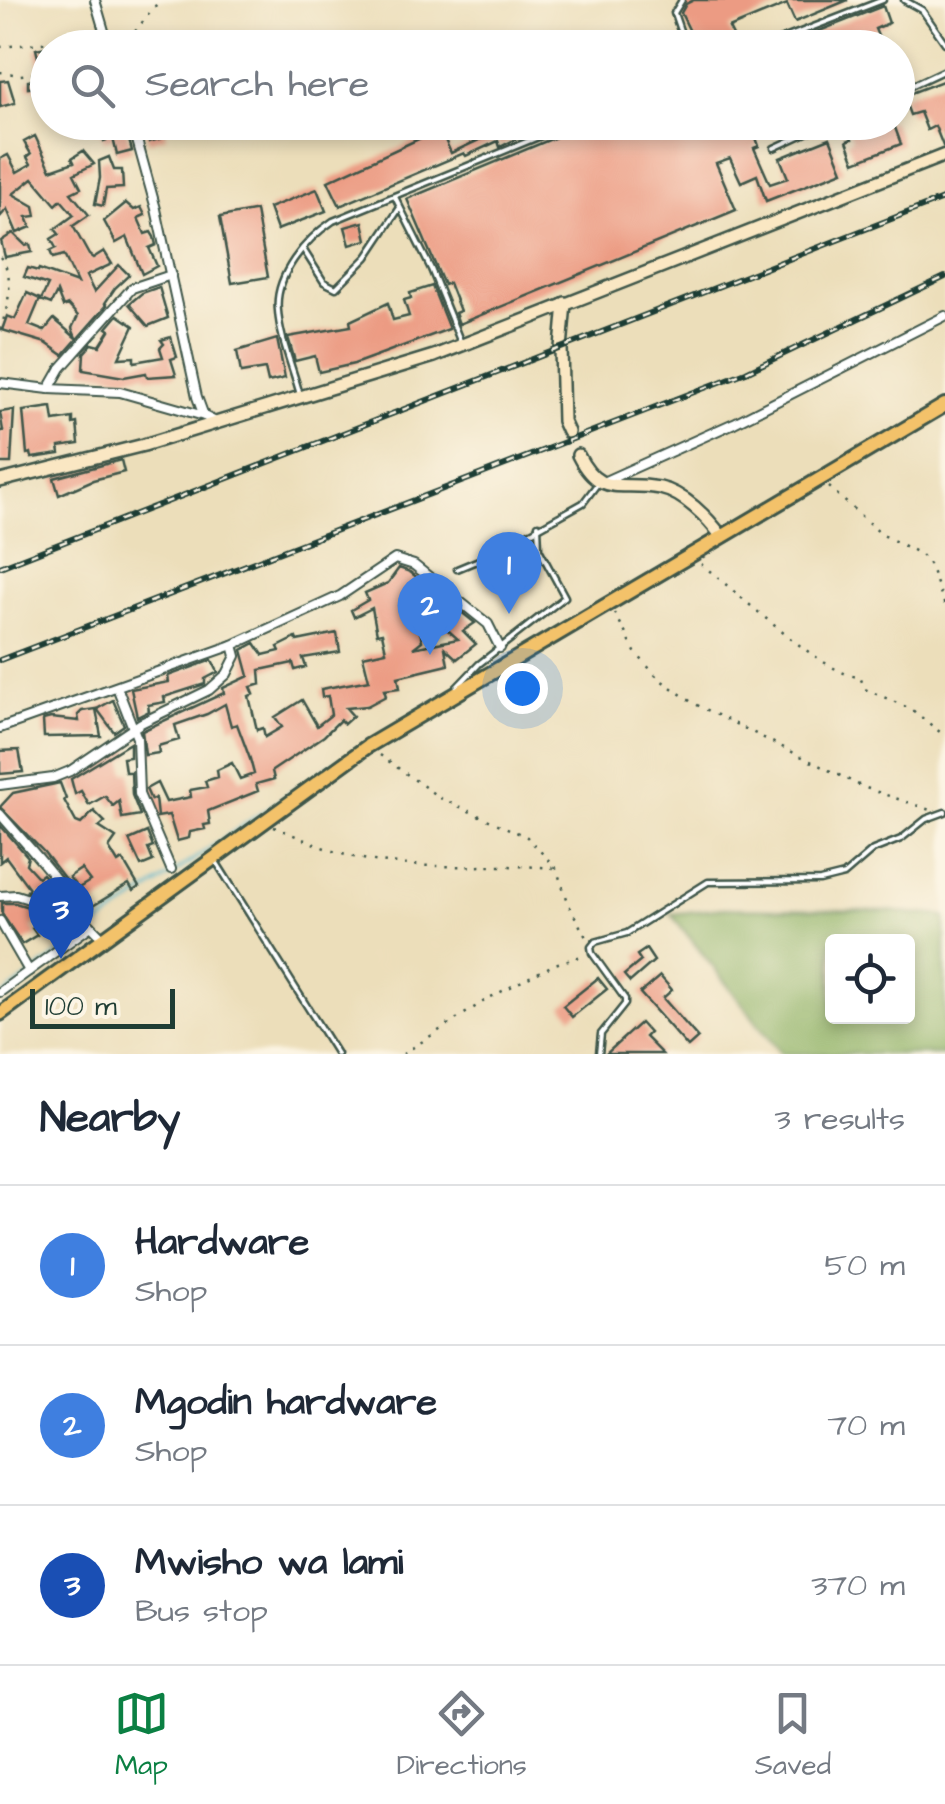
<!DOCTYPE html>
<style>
:root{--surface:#fff;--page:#f2f2f3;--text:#1f2937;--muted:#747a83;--line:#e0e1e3;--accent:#0b8043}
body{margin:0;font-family:"Architects Daughter",sans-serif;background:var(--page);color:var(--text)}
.controls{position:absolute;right:30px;bottom:30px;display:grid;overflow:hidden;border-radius:10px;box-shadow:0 5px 15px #0003}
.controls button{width:90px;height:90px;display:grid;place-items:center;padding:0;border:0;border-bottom:2px solid var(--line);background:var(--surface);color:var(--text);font:50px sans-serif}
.scale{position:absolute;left:30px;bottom:25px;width:145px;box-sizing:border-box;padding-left:10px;border:5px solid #1f3d34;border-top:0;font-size:28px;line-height:35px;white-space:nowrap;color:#1f3d34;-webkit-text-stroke:8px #fcf5e5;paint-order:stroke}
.you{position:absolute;left:522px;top:688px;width:35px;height:35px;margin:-25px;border:8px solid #fff;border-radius:50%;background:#1a73e8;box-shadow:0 0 0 15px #1a73e833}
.badge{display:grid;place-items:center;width:65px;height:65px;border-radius:50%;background:var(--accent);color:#fff;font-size:32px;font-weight:700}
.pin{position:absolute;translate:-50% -82px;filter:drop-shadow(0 2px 5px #0008)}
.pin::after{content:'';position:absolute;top:52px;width:35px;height:30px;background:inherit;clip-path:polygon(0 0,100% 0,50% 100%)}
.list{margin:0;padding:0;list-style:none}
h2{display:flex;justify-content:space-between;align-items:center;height:130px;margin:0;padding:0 40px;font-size:42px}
h2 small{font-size:32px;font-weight:400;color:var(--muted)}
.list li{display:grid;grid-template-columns:65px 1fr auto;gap:30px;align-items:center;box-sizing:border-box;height:160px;padding:0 40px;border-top:2px solid var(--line)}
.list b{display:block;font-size:38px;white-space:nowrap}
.list p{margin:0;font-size:32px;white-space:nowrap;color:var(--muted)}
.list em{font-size:32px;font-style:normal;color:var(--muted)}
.icon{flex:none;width:55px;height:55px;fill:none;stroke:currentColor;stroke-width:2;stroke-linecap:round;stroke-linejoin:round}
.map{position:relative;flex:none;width:945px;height:1054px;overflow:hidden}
.search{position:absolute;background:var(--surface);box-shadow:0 5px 15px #0003;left:30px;right:30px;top:30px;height:110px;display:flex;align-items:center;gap:25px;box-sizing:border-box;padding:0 35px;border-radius:55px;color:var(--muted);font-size:38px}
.sheet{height:610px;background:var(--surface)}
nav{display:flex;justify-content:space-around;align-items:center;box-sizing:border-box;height:140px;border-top:2px solid var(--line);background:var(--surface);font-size:28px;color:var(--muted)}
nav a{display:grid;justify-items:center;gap:5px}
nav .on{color:var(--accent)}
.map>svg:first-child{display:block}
</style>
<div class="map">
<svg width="945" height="1054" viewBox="0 0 945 1054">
<rect width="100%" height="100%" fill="#fcf5e5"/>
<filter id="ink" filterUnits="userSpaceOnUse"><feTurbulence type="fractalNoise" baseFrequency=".01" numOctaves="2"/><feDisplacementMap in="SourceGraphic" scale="20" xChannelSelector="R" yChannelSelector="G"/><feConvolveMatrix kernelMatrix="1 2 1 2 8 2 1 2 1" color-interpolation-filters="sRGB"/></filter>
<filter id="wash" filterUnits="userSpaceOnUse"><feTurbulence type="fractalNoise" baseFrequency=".0048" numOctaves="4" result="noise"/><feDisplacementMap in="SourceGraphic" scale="40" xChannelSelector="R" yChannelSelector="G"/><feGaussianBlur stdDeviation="2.25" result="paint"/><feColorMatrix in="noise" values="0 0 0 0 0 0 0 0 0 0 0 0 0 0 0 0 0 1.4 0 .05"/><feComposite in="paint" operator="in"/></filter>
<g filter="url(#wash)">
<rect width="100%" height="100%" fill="#ecdeba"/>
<path fill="#90b266" stroke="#58784d" stroke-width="2.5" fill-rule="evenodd" d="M723,908L884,911L945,916V1054H782L671,914ZM832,942H908V1016H832Z"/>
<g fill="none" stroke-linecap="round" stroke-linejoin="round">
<g stroke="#4fb6cd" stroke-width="2.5">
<polyline points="97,926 338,760"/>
<polyline points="0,998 75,942"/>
</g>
</g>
<g id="blocks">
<g fill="#ec9b83" fill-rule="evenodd">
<polygon points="694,0 848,0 795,22 787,4 729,28 735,40 720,48 698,48 681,13 686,4"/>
<polygon points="883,6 889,23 875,29 883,48 776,48"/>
<polygon points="46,47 48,86 28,88 28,81 43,78 36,49"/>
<polygon points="8,80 15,103 0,107 0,81"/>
<polygon points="945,80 945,146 943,146 935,126 927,130 920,112 910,115 903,96"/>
<polygon points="115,122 124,122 132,151 117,155 113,138 104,141 100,126"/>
<polygon points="162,122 166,137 149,142 143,124"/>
<polygon points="497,122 549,122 500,147 498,141 466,156 464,153 340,206 328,181 440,129 451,153 494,133 491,125"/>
<polygon points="592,122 784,122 755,135 759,146 754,148 770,184 788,178 780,158 830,138 843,171 766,201 757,175 741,182 730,158 716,163 736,210 459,324 455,313 460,311 449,283 444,285 407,199"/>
<polygon points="846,122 893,122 901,144 855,162 847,141 852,139"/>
<polygon points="35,136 51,170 74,162 72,158 83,151 94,164 74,174 81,188 71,193 89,215 73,226 89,255 93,258 104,251 112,264 86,276 94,292 119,265 129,275 115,288 105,303 107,305 63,355 46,343 2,330 7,316 15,319 27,293 40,299 29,325 44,331 54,319 76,338 72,328 78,316 68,305 63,307 57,292 51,304 41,300 48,285 24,277 28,268 38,271 39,269 77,283 64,255 53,258 50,251 56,248 51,239 59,234 55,229 74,215 61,200 56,205 33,178 13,194 34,206 36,216 27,217 31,227 17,233 7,209 0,217 0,159 8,155 17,172 31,164 27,157 31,154 24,142"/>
<polygon points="109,157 114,170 122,170 123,188 106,189 103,206 95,204 100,178 99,161"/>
<polygon points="317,189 326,211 277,230 269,208"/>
<polygon points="126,203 134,210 141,207 145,215 138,218 145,234 151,232 154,237 156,245 149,248 157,266 142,274 127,237 116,243 104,221"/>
<polygon points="253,211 256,211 268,277 232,283 220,217"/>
<polygon points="363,222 367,240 350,245 345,227"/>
<polygon points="13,233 25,245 30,244 32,252 5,257 1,241"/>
<polygon points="432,286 449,329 354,364 319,372 315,356 295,361 288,337 351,326 350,321 388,303 393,320 409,316 404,300 411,298 410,293"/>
<polygon points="159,287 168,318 148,326 129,304 142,293"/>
<polygon points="118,315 134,326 119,358 134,357 134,362 163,357 160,348 164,344 161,340 171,337 177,357 171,359 176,375 147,377 146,373 124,377 83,370 84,353 92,344 100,346 110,330 107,328"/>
<polygon points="277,339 285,378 268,382 265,369 241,373 237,351"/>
<polygon points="52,407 54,421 73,418 73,424 77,423 79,444 59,447 60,454 32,458 31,453 27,454 23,411"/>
<polygon points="14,410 11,463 0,463 0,431 3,431 0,412"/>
<polygon points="121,460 124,472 93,480 59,495 54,478"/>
<path d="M399,568L410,572L423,582L412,600L416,612L440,595L475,623L463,631L476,644L457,659L445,648L448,665L398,677L400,688L384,690L386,696L367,706L346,708L353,716L344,724L340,720L324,736L272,771L274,779L256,784L258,791L208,811L210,824L204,825L205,829L190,832L189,838L177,841L169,815L157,817L155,798L151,800L146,789L157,783L166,802L191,797L190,790L207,787L205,781L218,777L217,770L232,763L240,779L254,774L250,759L237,724L231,726L225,704L207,714L175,725L179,740L158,746L159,753L145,755L142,731L224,693L223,688L249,676L242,650L255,643L263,655L280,651L278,647L296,638L297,641L337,633L340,652L303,658L306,667L295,670L293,663L260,670L261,684L251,687L254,694L249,696L257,730L263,728L265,737L282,727L275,717L302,700L317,726L331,715L328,696L322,697L321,689L369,680L363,656L386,651L382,633L377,634L372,608L354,617L351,610L368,600L365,593L388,583ZM441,624L458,639L413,648L422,641L420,631Z"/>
<polygon points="212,660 218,672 205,679 205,684 164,697 165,702 148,705 149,711 137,717 131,689 169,682 168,676"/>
<polygon points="113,700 124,725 114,732 97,709"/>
<polygon points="96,709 101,736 44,737 43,720 51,718 79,721 78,715 82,711"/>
<polygon points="130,743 130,757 123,758 125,772 131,772 132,795 140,815 122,818 119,801 113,806 105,796 89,805 81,791 75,794 71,779"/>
<polygon points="19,750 23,772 0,774 0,751"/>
<polygon points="60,783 66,799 64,800 76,822 81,824 94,811 105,822 99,827 116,838 109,848 118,863 123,860 139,887 133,891 129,884 86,910 74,891 90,881 81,869 69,877 75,885 72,888 44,852 0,807 13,793"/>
<polygon points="0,825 28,857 26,864 38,877 42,874 47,880 60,898 58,900 27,891 29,888 6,857 0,862"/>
<polygon points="147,832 153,847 148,849 153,861 141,866 129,840"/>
<polygon points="2,903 15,903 45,912 32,928 37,935 22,944 2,914"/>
<polygon points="646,949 654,961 630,982 624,975 641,961 637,955"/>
<polygon points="660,976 672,990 663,998 698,1038 688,1047 640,993"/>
<polygon points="598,978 607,989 572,1017 563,1006"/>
<polygon points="640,1023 649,1033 645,1037 662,1054 606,1054"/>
</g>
</g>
</g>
<g filter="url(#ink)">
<use href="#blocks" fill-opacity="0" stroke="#3e5548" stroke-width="2.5"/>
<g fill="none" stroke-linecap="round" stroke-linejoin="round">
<defs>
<g id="lane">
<polyline points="682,0 674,13 686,48"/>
<polyline points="904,0 922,10 945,43"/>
<polyline points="759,48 883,0"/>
<polyline points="898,92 945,70"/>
<polyline points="774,148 830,122"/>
<polyline points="395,197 431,269 461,343"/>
<polyline points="303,249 324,282 336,288 367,257 399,209"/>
<path d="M300,395C293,368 280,339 278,311C274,276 306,239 333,221L575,122"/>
<polyline points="457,569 486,557 583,503 598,483"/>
<polyline points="456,688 479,664 565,597 539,549 538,525"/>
<polyline points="217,863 337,1054"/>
<polyline points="599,1054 601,1034 625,1004 625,999 592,953 591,947 595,942 627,933 708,882 820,881 844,875 873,850 901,839 926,819 945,812"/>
</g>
<g id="street">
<polyline points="95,0 109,48"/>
<polyline points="132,122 156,209 197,397 204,416 216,422"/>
<polyline points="0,383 49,389 120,392 204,416"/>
<polyline points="49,389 61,368 132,288 171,275"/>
<polyline points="603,482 734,423 945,316"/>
<polyline points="117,687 137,738 139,794 171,869"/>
<polyline points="0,728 233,645 340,596 395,559 414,565 488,624 500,648"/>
<polyline points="0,785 53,778 70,771 141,723 209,690 227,674 236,656 233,645"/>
<path d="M0,814C29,848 58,876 80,915"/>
<polyline points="0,896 16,895 80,915 103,938"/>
<polyline points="0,921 29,971"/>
<polyline points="0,992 91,926"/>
</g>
<g id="secondary">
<polyline points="565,303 561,348 563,421 568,432"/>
<path d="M578,455C600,499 619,480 660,488C684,493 708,518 722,537"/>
<polyline points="0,481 144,445 434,356 945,155"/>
</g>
<polyline id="primary" points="0,1014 368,746 945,405"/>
</defs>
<use href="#lane" stroke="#3e5548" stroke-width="9"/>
<use href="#street" stroke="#3e5548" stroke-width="12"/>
<use href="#secondary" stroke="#3e5548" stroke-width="16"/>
<use href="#primary" stroke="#3e5548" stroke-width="18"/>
<g stroke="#3e5548" stroke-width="2.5" stroke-dasharray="2.5 8" stroke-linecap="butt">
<polyline points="0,47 62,41 91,27"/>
<polyline points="122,48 160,0"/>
<polyline points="0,72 20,75 48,72"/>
<path d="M0,257C16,276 8,308 0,330"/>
<polyline points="829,487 881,534 920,554 930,565 945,606"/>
<path d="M701,564C733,588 825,677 860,677L865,689L911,709L945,736"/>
<polyline points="615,613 635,652 658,678 693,703 863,787 930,810"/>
<polyline points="380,755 440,798 527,837 556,868 570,907 588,941"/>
<path d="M274,827C295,835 317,846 339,853C407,874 485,862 555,868"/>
<polyline points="403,1054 489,998 555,964 585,955"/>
</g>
<use href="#lane" stroke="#fff" stroke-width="4"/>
<use href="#street" stroke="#fff" stroke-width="8"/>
<use href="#secondary" stroke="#fae7c3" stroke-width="11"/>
<use href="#primary" stroke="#f3c26a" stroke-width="12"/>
<defs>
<g id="rail">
<polyline points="0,567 945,198"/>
<polyline points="0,660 746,372 945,277"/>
</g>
</defs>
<use href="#rail" stroke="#1f3d34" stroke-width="6"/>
<use href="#rail" stroke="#fcf5e5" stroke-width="2.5" stroke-dasharray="8" stroke-linecap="butt"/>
</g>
</g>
</svg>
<div class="controls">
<button><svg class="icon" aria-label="locate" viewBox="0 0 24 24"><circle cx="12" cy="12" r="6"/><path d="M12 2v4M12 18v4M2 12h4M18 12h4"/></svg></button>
</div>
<div class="scale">100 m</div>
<div class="you"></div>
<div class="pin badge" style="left:509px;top:614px;background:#3f7fe0">1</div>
<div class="pin badge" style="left:430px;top:655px;background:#3f7fe0">2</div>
<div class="pin badge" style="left:61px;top:959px;background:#1a4fb4">3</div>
<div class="search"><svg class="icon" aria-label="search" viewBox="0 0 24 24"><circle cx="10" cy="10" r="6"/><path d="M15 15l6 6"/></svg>Search here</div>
</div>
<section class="sheet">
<h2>Nearby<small>3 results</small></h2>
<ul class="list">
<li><span class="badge" style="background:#3f7fe0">1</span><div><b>Hardware</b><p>Shop</p></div><em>50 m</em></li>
<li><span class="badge" style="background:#3f7fe0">2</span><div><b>Mgodin hardware</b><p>Shop</p></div><em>70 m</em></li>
<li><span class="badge" style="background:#1a4fb4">3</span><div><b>Mwisho wa lami</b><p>Bus stop</p></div><em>370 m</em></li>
</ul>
</section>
<nav>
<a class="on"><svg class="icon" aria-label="map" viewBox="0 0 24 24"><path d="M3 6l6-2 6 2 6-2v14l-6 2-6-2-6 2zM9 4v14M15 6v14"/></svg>Map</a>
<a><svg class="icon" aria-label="directions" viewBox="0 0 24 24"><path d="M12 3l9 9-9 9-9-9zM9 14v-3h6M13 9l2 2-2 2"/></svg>Directions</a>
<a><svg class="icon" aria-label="saved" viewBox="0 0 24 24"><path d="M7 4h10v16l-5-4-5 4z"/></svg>Saved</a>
</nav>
